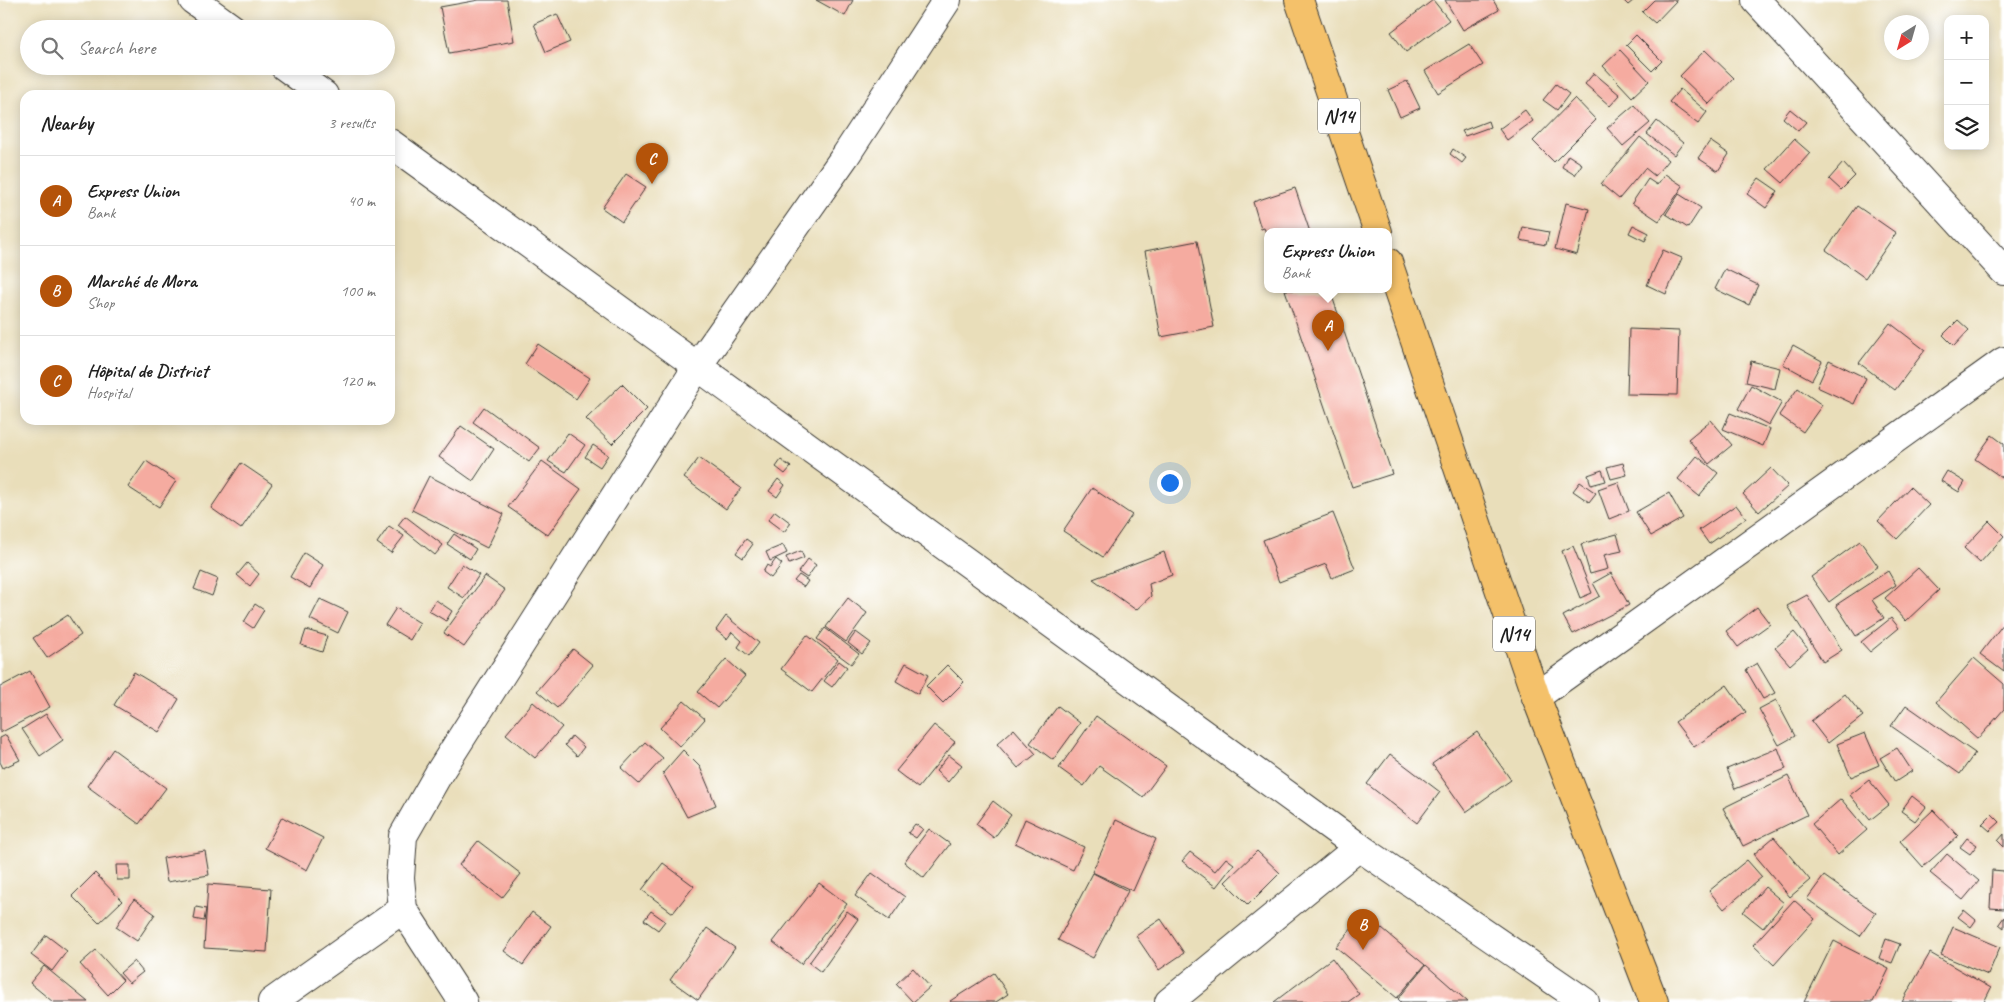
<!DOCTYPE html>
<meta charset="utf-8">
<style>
:root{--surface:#fff;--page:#f6f6f6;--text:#222;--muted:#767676;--line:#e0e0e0;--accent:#b45309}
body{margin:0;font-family:Caveat,sans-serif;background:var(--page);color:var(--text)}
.controls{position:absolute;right:15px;top:15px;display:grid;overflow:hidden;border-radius:10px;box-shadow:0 2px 12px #0003}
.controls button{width:45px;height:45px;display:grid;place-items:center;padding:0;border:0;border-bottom:1px solid var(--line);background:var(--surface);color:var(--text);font:25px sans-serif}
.compass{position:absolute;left:1884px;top:15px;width:45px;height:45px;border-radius:50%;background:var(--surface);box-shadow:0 2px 12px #0003;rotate:217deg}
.you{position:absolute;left:1169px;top:482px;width:18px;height:18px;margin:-12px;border:4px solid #fff;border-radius:50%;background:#1a73e8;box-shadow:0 0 0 8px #1a73e833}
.badge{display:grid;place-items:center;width:32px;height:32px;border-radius:50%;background:var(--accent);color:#fff;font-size:16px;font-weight:700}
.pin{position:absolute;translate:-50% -41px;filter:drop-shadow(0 1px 2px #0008)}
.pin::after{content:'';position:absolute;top:26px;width:18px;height:15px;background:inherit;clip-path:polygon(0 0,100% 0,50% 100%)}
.popup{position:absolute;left:1264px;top:228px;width:128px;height:65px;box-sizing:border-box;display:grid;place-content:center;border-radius:10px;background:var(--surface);filter:drop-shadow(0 1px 4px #0005);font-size:16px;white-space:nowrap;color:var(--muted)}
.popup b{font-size:19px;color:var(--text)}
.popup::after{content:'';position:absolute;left:50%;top:100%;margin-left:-10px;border:10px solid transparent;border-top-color:var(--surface)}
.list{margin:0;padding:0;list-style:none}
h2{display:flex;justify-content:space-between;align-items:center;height:65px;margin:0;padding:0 20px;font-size:21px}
h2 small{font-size:16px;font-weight:400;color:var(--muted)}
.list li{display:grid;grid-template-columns:32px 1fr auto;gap:15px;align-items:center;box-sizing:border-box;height:90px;padding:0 20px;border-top:1px solid var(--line)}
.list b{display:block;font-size:19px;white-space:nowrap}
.list p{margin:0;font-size:16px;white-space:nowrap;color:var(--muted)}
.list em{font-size:16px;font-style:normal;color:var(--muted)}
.icon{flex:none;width:28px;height:28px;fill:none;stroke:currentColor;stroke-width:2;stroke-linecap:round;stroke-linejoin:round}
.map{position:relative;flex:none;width:2004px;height:1002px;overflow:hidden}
.search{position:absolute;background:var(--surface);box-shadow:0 2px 12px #0003;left:20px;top:20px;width:375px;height:55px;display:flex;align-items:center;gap:12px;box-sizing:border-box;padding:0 18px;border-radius:28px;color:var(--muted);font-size:19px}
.panel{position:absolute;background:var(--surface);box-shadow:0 2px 12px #0003;left:20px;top:90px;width:375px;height:335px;border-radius:15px}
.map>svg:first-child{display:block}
</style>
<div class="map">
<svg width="2004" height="1002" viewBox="0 0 2004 1002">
<rect width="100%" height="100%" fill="#fff"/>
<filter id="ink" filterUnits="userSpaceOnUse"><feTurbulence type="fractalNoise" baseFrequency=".02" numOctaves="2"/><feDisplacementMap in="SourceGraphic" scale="10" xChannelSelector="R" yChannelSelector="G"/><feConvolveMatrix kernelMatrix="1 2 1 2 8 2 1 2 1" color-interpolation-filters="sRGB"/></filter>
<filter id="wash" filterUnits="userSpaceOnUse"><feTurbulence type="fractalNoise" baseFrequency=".0096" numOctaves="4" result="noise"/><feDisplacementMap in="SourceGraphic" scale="20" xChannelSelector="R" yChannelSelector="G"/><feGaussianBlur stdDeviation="1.12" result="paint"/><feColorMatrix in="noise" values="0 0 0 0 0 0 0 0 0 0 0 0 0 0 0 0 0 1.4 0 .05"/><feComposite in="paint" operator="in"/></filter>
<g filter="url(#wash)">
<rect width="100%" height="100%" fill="#e9deba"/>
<g id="blocks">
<g fill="#f5aba0">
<polygon points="479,0 507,0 514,41 449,53 440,7"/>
<polygon points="816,0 853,0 845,16"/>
<polygon points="1433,0 1449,20 1406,52 1391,32"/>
<polygon points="1445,0 1493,0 1499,10 1463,30"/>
<polygon points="1623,0 1634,0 1628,5"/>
<polygon points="1654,0 1677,0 1655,23 1642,12"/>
<polygon points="557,14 570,42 546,52 534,24"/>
<polygon points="1636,35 1662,61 1652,71 1626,45"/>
<polygon points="1469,44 1483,65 1438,93 1425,71"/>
<polygon points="1620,50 1649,81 1632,97 1603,66"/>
<polygon points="1705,50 1734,78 1709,104 1680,76"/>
<polygon points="1594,73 1620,95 1610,106 1585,84"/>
<polygon points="1407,81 1420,108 1400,117 1388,90"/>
<polygon points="1556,84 1569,94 1557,110 1543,100"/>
<polygon points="1680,89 1707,112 1698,124 1669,102"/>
<polygon points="1575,98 1596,120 1554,162 1533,141"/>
<polygon points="1634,105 1650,123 1623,146 1607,128"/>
<polygon points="1790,109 1806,122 1798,131 1783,118"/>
<polygon points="1525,110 1533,121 1507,140 1499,129"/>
<polygon points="1488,121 1490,127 1465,136 1462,131"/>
<polygon points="1657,121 1683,143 1674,155 1647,134"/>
<polygon points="1640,137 1668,160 1655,176 1645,168 1619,199 1601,184"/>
<polygon points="1794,139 1810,153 1783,183 1767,169"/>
<polygon points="1710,141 1729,154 1718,171 1698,158"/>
<polygon points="1453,149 1466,158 1462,163 1450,154"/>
<polygon points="1568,155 1582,164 1575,175 1562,167"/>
<polygon points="1843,163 1855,176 1841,190 1829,179"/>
<polygon points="626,174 646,187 622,222 602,208"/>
<polygon points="1665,174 1683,186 1659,221 1632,203 1648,179 1657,185"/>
<polygon points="1759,178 1778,191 1766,208 1747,194"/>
<polygon points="1295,188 1310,232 1268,232 1268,237 1264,228 1261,229 1253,202"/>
<polygon points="1679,194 1701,208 1688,228 1666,214"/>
<polygon points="1566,203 1589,209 1577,255 1555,249"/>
<polygon points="1857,206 1896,233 1865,278 1826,250"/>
<polygon points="1633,225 1649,233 1645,241 1629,233"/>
<polygon points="1523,227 1549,232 1546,245 1520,240"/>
<polygon points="1197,241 1214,327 1161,337 1145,251"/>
<polygon points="1663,250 1682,258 1666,294 1647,285"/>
<polygon points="1725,269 1758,285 1749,305 1715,289"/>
<polygon points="1285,290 1330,290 1392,474 1352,487"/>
<polygon points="1958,320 1969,330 1954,346 1943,335"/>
<polygon points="1890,323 1925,350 1895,390 1859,363"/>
<polygon points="1629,329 1679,331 1677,395 1627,394"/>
<polygon points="538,344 590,378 576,399 525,364"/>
<polygon points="1793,345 1822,361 1812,380 1783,364"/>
<polygon points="1829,360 1866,378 1854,404 1817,387"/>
<polygon points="1751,361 1780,368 1775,389 1746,382"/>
<polygon points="622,384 647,409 612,444 586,419"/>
<polygon points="1751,385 1782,402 1769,425 1738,409"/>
<polygon points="1798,388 1822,405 1803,432 1779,415"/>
<polygon points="484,407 540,448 529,462 473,422"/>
<polygon points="1730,413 1770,429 1763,446 1723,429"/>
<polygon points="1711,420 1732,445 1709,464 1688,439"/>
<polygon points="461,426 494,449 473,481 439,457"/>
<polygon points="568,433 585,445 566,472 548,461"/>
<polygon points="1992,435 2004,444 2004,479 1975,459"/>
<polygon points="593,445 608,455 600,467 585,457"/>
<polygon points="1697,456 1718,473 1699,496 1678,479"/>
<polygon points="699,458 741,488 726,509 684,478"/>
<polygon points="781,460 791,467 785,474 776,467"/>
<polygon points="146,461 176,481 159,507 128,487"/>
<polygon points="542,461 581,489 548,535 508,507"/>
<polygon points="241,463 272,484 241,529 211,508"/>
<polygon points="1623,463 1627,475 1611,479 1607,467"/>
<polygon points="1771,468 1788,486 1759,512 1743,494"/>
<polygon points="1602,470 1606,481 1591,485 1588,475"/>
<polygon points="1947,471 1965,482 1959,492 1941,481"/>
<polygon points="429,476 504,514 487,548 412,510"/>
<polygon points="778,479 785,485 777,497 769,491"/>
<polygon points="1580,482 1596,493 1589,502 1573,491"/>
<polygon points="1618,482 1629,511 1609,519 1598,489"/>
<polygon points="1910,487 1929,505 1897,539 1878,521"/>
<polygon points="1092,488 1132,515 1103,557 1063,531"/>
<polygon points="1669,493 1683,518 1651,536 1636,512"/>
<polygon points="1736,505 1746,518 1709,544 1699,530"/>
<polygon points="775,511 791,523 784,532 768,520"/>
<polygon points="1333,513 1355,569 1332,578 1326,564 1279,582 1263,540"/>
<polygon points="405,516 443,545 435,555 398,525"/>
<polygon points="1989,521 2004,536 1980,563 1964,548"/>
<polygon points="389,526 404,536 391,553 377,543"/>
<polygon points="454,534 476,549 470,559 447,544"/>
<polygon points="1617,534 1622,551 1604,555 1608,569 1590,574 1581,544"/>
<polygon points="746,539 753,544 743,558 736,553"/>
<polygon points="1860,541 1878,566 1829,602 1811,577"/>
<polygon points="783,545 787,553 770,561 766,552"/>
<polygon points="1573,546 1592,593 1580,598 1562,551"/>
<polygon points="801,551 804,558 789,564 786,557"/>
<polygon points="1164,552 1172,575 1149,584 1151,596 1136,610 1093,579"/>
<polygon points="304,553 323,565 310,588 290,577"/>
<polygon points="776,559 782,564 771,578 763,572 767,565 770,567"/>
<polygon points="808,559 816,565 807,578 798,572"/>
<polygon points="247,563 259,574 250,586 237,575"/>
<polygon points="462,564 479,575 464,598 447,587"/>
<polygon points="1918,568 1939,590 1906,621 1885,598"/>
<polygon points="1888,571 1896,585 1872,600 1884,618 1856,636 1836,605"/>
<polygon points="201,572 218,579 212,596 194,589"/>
<polygon points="1611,573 1629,605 1573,634 1563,616 1600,596 1593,583"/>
<polygon points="799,575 808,581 804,587 794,581"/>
<polygon points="485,576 505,590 464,647 444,633"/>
<polygon points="1807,595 1842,650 1823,662 1787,606"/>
<polygon points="848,598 867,613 846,642 826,627"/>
<polygon points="320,599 348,612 338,633 310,619"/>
<polygon points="436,600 452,611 446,621 429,611"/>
<polygon points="255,604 264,610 253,628 244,622"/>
<polygon points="1757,607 1770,624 1738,647 1726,631"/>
<polygon points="396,608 420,623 410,640 385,625"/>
<polygon points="68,615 81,635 47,658 33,638"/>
<polygon points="726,616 759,643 749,656 738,647 742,641 732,632 727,639 716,630"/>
<polygon points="1891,618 1899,628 1870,652 1861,642"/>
<polygon points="2004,623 2004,672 1980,654"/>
<polygon points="825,628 859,654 851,664 817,639"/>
<polygon points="306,630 327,636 322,652 301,645"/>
<polygon points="856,632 871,643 862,654 848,643"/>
<polygon points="1794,632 1808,649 1790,665 1775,648"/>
<polygon points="807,635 838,659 812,692 781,669"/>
<polygon points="573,649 593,665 557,708 537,691"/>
<polygon points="1974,658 2004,684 2004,709 1978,739 1936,702"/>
<polygon points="726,659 745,676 717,708 698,692"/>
<polygon points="839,661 847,667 832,687 824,681"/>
<polygon points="906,663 928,675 918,694 896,681"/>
<polygon points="1757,663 1775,693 1763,699 1746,670"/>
<polygon points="947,665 964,682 943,703 926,686"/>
<polygon points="30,671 50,707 0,733 0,687"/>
<polygon points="134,672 179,699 159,732 114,705"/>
<polygon points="1727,685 1746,712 1694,747 1675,722"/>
<polygon points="1845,694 1863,716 1828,743 1811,721"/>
<polygon points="1776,700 1795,736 1779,745 1759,709"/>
<polygon points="684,701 705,719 680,747 660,728"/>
<polygon points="533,702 562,727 535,758 506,734"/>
<polygon points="1906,705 1975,753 1960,774 1891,726"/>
<polygon points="1058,706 1080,723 1053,760 1030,743"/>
<polygon points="46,714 63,740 40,756 22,729"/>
<polygon points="1096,716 1166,766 1143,797 1099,766 1084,786 1059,768"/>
<polygon points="934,725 955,742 918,788 896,771"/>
<polygon points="1014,729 1036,754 1018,768 997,744"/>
<polygon points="1477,732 1511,780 1466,812 1432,764"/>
<polygon points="1865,733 1879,765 1851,777 1837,744"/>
<polygon points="6,735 20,760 3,768 0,762 0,738"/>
<polygon points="572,736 584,747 577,756 565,745"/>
<polygon points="645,742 663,758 639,784 621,768"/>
<polygon points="1778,748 1786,769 1735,789 1727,769"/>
<polygon points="1897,748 1912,771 1895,782 1880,758"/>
<polygon points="113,749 166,788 139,824 87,786"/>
<polygon points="683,750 700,767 716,805 687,817 663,773"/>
<polygon points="1390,754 1440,792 1417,823 1367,784"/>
<polygon points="949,755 962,765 948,782 936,771"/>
<polygon points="1788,776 1807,815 1743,846 1723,808"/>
<polygon points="1869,780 1889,805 1870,820 1850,795"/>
<polygon points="1912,796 1926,807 1915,821 1901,811"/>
<polygon points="1841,799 1867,830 1838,855 1812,824"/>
<polygon points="993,801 1011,815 994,838 976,824"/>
<polygon points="1933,810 1958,836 1923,867 1900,841"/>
<polygon points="1992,814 2000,822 1990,831 1982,824"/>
<polygon points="282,817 323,838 307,870 265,848"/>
<polygon points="1025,819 1084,847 1073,870 1015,843"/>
<polygon points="1116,820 1156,839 1133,891 1092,872"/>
<polygon points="915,824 923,829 916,838 908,833"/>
<polygon points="929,829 950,844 924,878 904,862"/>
<polygon points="2004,834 2004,847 1998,841"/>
<polygon points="1774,837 1810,880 1790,897 1754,854"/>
<polygon points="1967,838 1977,845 1970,854 1960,847"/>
<polygon points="478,841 521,874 502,898 459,865"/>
<polygon points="205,851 209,875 167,882 163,858"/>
<polygon points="1257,851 1280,873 1248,905 1225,882"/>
<polygon points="1190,852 1215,871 1226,858 1234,864 1216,887 1182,861"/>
<polygon points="1947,854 1979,881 1963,900 1930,873"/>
<polygon points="1747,860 1762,877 1724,909 1709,891"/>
<polygon points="663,863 694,886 673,913 642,890"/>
<polygon points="116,865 130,865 130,880 117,880"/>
<polygon points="1992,870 2004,871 2004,909 1990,908"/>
<polygon points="95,873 122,901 99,923 72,896"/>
<polygon points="872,873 905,897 889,920 855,896"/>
<polygon points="1093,873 1128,891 1093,958 1058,940"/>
<polygon points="1824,876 1876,913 1860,936 1807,899"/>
<polygon points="819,883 847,904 801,964 773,942"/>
<polygon points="208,884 271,889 267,952 204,948"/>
<polygon points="1765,887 1784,903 1763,928 1743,912"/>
<polygon points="134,899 155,914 137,941 116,927"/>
<polygon points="1794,900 1815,919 1774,965 1753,945"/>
<polygon points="196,907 206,909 204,921 194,919"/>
<polygon points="1964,910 1976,920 1971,927 1958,917"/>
<polygon points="651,911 665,921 658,930 644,920"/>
<polygon points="847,911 858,919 821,972 809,963"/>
<polygon points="532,912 551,926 523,965 504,951"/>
<polygon points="1364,914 1425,965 1397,998 1336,947"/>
<polygon points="2004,917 2004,928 1999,924"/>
<polygon points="1161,919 1184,953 1159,970 1136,936"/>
<polygon points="1953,927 2000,947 1988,975 1941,955"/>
<polygon points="707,928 735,948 698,1000 670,980"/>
<polygon points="46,935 67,951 52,971 31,955"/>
<polygon points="1886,939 1900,944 1892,963 1879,958"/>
<polygon points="1834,941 1889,969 1873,1002 1804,1002"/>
<polygon points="96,950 123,980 108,995 80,964"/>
<polygon points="1930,953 1991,988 1984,1002 1902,1002"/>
<polygon points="1332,958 1359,994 1348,1002 1274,1002"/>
<polygon points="134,961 143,972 129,983 120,973"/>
<polygon points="1426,965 1468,1002 1401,1002 1398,999"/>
<polygon points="44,966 88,1002 53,1002 30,983"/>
<polygon points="913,968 930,987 913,1002 896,984"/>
<polygon points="994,973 1008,994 996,1002 951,1002 950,1001"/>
</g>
</g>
</g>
<g filter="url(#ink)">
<use href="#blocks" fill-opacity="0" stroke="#3b3934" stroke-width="1"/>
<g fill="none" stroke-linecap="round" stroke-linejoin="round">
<defs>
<g id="minor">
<polyline points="193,0 233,29"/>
<polyline points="1756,0 2004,271"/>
<polyline points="284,66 324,95"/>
<polyline points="390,143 1359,847 1585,1002"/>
<polyline points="1536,697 2004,361"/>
<polyline points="272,1002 403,909"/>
<polyline points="463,1002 403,909 400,878 403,836 439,773 697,367 846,155 947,0"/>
<polyline points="1169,1002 1359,847"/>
</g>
<g id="highway">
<polyline points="1299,0 1378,232"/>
<polyline points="1388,262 1536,697 1654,1002"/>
</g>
</defs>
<use href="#minor" stroke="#3b3934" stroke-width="30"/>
<use href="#highway" stroke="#3b3934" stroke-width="30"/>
<use href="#minor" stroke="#fff" stroke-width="28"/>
<use href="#highway" stroke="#f4c16a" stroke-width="28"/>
</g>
</g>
<g text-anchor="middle" stroke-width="5" stroke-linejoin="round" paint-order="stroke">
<g fill="#fff" stroke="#606060" stroke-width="1">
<rect x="1318" y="98.5" width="42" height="35" rx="4"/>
<rect x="1493" y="616.5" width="42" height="35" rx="4"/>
</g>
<g font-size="20" font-weight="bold" fill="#1c1c1c">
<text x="1339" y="123">N14</text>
<text x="1514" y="641">N14</text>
</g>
</g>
</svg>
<div class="controls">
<button>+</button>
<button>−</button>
<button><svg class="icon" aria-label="layers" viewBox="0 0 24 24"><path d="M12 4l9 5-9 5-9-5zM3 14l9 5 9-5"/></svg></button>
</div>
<svg class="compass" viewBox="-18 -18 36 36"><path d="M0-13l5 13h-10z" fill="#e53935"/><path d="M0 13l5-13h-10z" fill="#767676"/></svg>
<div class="you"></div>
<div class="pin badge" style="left:1328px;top:351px">A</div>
<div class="popup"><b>Express Union</b>Bank</div>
<div class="pin badge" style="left:1363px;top:950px">B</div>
<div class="pin badge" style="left:652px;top:184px">C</div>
<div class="search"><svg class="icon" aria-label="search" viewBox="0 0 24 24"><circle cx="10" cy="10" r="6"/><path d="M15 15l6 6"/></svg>Search here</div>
<section class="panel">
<h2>Nearby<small>3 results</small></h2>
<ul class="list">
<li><span class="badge">A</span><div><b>Express Union</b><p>Bank</p></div><em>40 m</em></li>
<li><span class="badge">B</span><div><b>Marché de Mora</b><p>Shop</p></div><em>100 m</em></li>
<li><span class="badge">C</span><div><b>Hôpital de District</b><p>Hospital</p></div><em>120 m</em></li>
</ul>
</section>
</div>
